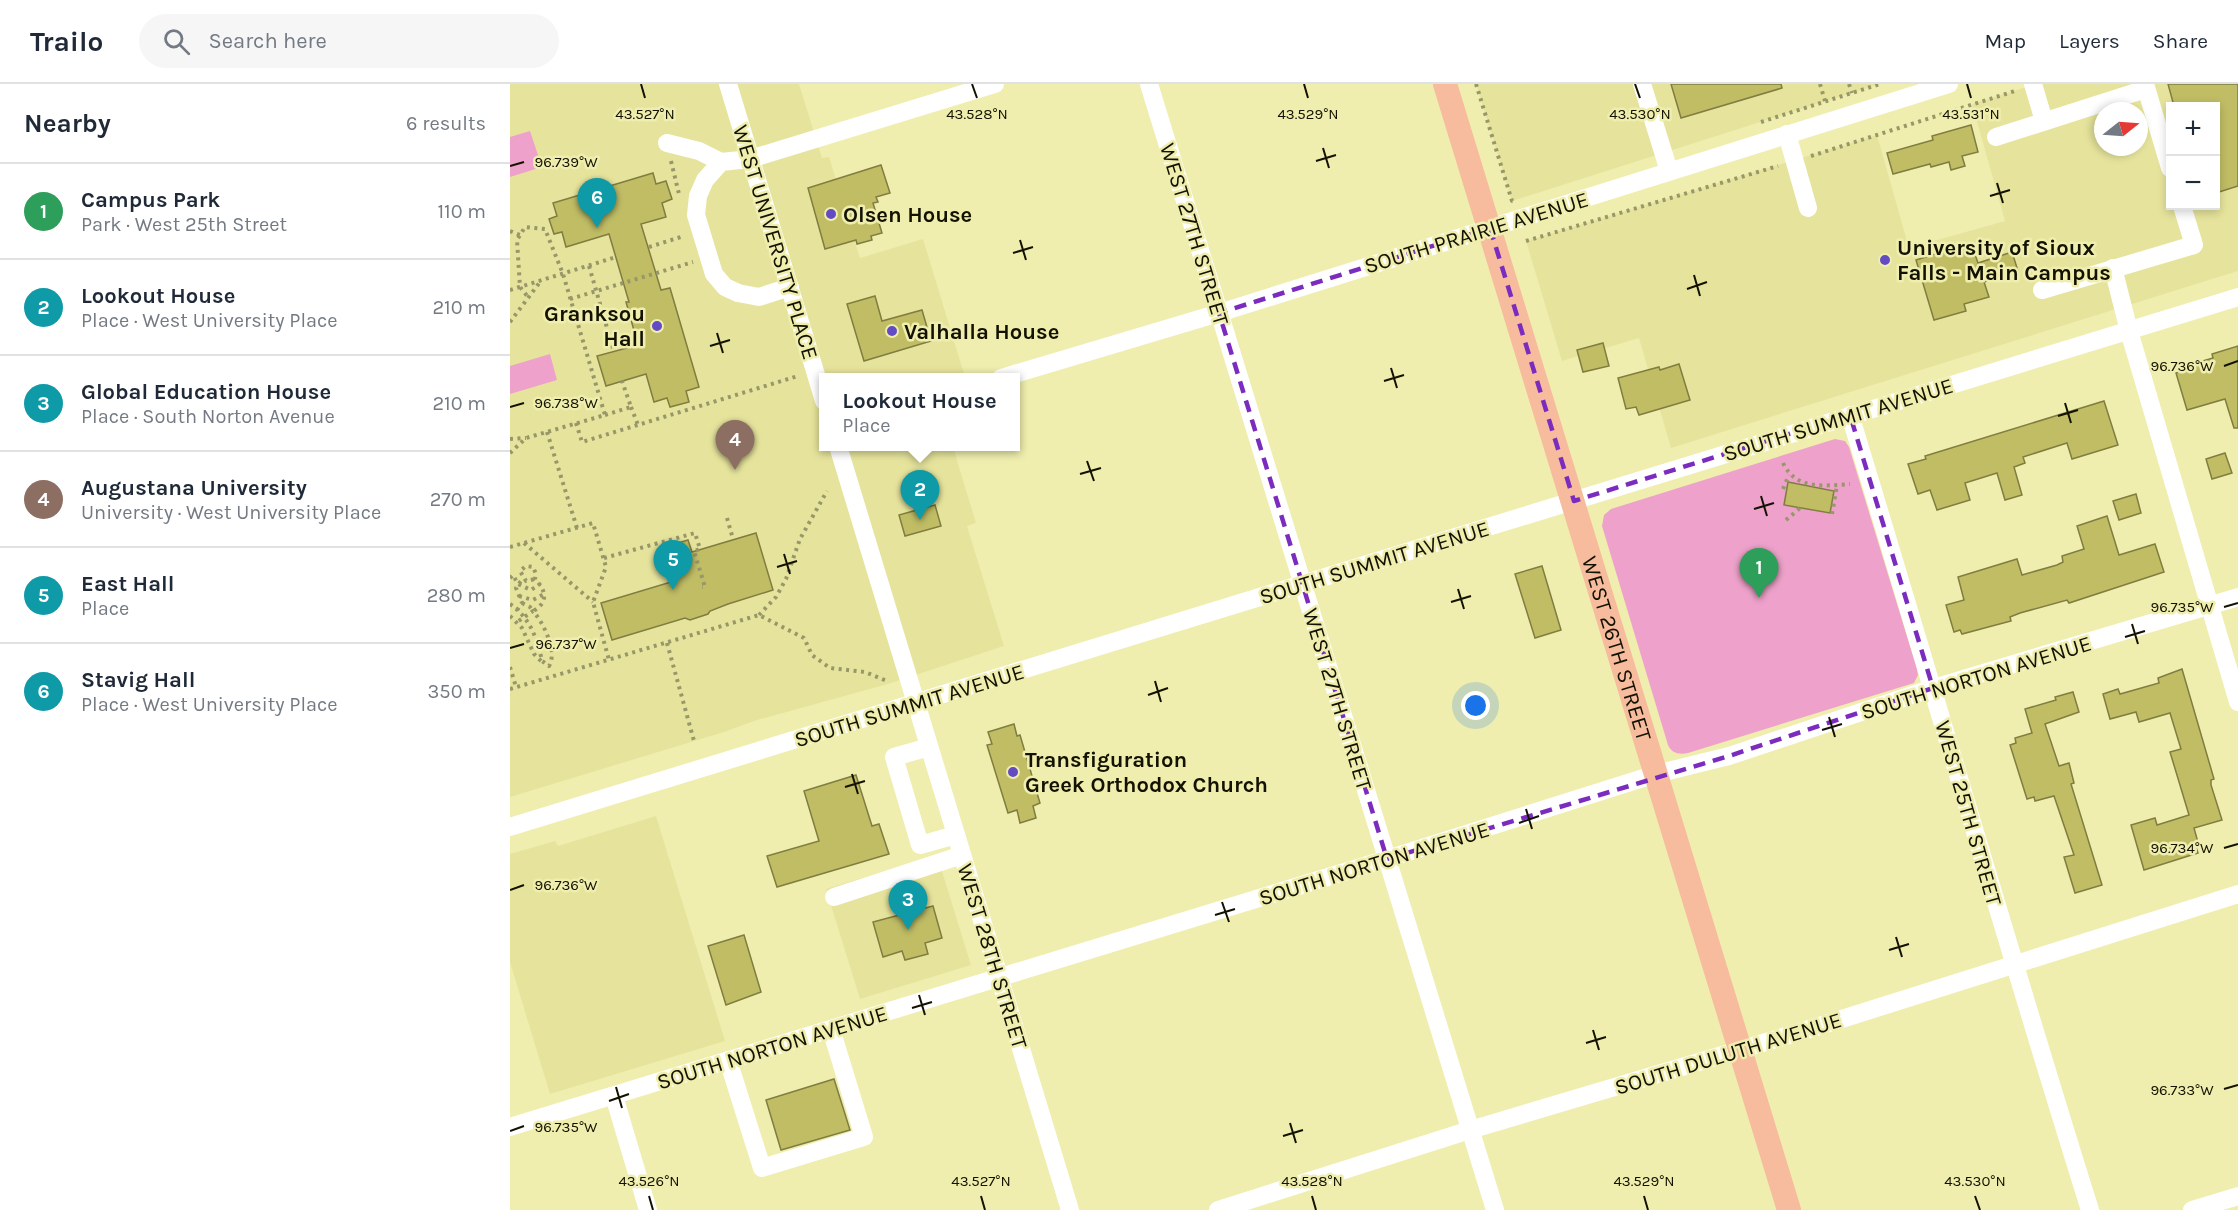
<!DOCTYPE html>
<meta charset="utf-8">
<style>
:root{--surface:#fff;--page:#f6f6f7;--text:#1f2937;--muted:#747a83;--line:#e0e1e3;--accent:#624bc3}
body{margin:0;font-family:Karla,sans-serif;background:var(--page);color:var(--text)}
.controls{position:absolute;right:18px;top:18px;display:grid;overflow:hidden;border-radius:0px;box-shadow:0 3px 9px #0003}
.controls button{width:54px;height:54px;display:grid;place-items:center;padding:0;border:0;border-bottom:2px solid var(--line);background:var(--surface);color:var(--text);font:30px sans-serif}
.compass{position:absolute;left:1584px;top:18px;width:54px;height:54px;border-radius:50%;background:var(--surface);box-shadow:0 3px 9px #0003;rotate:73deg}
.you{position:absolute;left:966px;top:622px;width:21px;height:21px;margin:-15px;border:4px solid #fff;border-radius:50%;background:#1a73e8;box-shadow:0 0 0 9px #1a73e833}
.badge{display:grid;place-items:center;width:39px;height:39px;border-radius:50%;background:var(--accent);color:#fff;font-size:20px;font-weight:700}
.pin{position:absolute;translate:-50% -50px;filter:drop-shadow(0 2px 3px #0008)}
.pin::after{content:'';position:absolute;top:32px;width:21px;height:18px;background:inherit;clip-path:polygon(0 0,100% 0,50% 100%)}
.popup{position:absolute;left:309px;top:289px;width:201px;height:78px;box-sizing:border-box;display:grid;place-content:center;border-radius:0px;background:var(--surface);filter:drop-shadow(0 2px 4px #0005);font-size:20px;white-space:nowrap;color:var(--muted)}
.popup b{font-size:22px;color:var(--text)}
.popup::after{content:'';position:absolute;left:50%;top:100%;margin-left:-12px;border:12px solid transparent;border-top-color:var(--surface)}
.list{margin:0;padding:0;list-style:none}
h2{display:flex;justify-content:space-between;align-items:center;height:78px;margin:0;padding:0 24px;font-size:26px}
h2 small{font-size:20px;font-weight:400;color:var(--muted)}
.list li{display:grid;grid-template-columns:39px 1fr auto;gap:18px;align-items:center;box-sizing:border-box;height:96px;padding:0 24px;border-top:2px solid var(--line)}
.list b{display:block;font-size:22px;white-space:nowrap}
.list p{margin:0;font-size:20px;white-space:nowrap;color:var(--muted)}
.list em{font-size:20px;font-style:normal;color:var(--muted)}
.icon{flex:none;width:33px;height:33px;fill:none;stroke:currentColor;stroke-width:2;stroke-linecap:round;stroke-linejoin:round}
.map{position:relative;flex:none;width:1728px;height:1126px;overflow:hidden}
header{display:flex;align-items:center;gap:36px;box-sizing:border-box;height:84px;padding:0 30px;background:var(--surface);border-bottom:2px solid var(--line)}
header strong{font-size:28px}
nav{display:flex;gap:33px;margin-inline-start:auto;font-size:21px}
.search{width:420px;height:54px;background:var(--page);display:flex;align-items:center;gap:15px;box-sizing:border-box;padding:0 21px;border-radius:33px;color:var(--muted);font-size:22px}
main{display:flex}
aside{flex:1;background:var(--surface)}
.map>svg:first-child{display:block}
</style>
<header>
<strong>Trailo</strong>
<div class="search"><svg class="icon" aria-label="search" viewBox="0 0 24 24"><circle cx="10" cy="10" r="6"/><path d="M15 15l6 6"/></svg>Search here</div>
<nav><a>Map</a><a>Layers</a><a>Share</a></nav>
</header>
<main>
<aside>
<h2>Nearby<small>6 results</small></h2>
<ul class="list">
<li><span class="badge" style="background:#2e9e5b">1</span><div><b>Campus Park</b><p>Park · West 25th Street</p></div><em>110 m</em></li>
<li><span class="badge" style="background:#0f9aa8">2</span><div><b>Lookout House</b><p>Place · West University Place</p></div><em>210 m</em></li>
<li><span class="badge" style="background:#0f9aa8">3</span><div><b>Global Education House</b><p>Place · South Norton Avenue</p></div><em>210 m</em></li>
<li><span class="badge" style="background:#8d6e63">4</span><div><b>Augustana University</b><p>University · West University Place</p></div><em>270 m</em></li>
<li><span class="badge" style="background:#0f9aa8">5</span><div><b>East Hall</b><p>Place</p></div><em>280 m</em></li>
<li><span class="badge" style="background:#0f9aa8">6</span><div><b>Stavig Hall</b><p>Place · West University Place</p></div><em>350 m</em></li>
</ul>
</aside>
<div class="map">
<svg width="1728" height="1126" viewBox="0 0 1728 1126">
<rect width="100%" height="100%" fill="#efeeae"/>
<g fill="#e6e49c" fill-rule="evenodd">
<polygon points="0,0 289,0 312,74 319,73 350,174 413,155 455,293 314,294 314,362 443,363 466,439 457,442 494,562 378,600 247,636 214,648 0,713"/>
<polygon points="966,0 1370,0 1002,117"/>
<path d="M1526,0H1728V187L1161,364L1129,254L1052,277L1016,157L1367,51L1399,164L1495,137L1462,20ZM1660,22H1706V122H1660ZM1593,27H1629V63H1593Z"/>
<polygon points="146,732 215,957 40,1010 0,878 0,770 45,757 48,762"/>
<polygon points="427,771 461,881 350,915 316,805"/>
</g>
<g fill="#eea1ca">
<polygon points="20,47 32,83 0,93 0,53"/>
<polygon points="40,270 47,296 0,310 0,282"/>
<path d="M1325,355L1335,357L1339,363L1407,585L1408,591L1404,599L1178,669C1168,671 1162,669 1158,661L1092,442L1094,431L1101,425Z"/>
</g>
<g fill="#c0bd65" stroke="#807d41" stroke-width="1.5">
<polygon points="1161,0 1271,0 1272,4 1171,34"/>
<polygon points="1658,0 1728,0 1728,102 1706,109 1706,22 1664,22"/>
<polygon points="1461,41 1468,68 1452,72 1455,82 1441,86 1439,78 1421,83 1420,80 1383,90 1377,69 1423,56 1422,52"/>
<polygon points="371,81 380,109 366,113 368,118 363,119 372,149 361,152 362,156 347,160 346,156 315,165 298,104"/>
<polygon points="143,89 146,100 156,97 162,115 152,119 156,133 131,140 151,206 160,204 189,303 176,307 179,318 160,323 157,314 144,318 136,290 96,302 87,272 128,261 116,218 119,218 99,150 56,163 52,148 44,150 39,135 47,132 43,119"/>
<polygon points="1461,159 1468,179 1502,168 1508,187 1474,198 1479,213 1454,220 1456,227 1424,236 1406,176"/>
<polygon points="365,212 372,237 412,226 421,257 354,277 337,220"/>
<polygon points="1093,259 1099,282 1073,288 1067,266"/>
<polygon points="1728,262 1728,344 1724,344 1715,315 1677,326 1666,289 1673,287 1672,283 1703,274 1702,270"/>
<polygon points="1169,280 1180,316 1129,331 1126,323 1116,325 1108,294 1149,283 1150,286"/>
<polygon points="1594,317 1608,361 1562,375 1557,359 1513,373 1515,379 1504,383 1512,411 1495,416 1487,389 1455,399 1460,416 1427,426 1420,406 1408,410 1398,380 1416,375 1415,372"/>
<polygon points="1715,369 1722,389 1702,395 1696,375"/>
<polygon points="1278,398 1324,407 1320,429 1274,421"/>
<polygon points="1626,410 1631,429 1609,436 1603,417"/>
<polygon points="425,421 431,442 395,452 389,431"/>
<polygon points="1597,432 1609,471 1645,460 1654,488 1559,519 1557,516 1510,529 1500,533 1501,537 1482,542 1452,550 1450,546 1444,548 1436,521 1454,516 1448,493 1507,475 1512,491 1547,481 1553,478 1552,472 1574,465 1567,442"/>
<polygon points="246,449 263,506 218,520 200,527 198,530 180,536 175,534 102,556 91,519 161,498 151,464 178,456 182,468"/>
<polygon points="1032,482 1051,546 1025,554 1005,490"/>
<polygon points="1672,585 1704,695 1701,696 1701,701 1712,736 1684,744 1689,762 1686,763 1688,769 1634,786 1621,741 1645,734 1647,741 1679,731 1660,668 1671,665 1660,629 1629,638 1626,628 1600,635 1593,610 1608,605 1610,610 1649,599 1648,594"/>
<polygon points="1563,608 1569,628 1535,640 1549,682 1559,679 1564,699 1561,700 1592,801 1565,809 1554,773 1564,771 1544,712 1525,717 1524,713 1517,715 1500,661 1506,659 1505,654 1522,649 1515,625 1546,616 1545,613"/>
<polygon points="504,640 507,652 510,651 530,719 523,722 526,734 510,739 507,726 498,729 477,661 482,660 478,648"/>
<polygon points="346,691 362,742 369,740 379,770 267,803 257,772 309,757 294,707"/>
<polygon points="423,822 432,854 415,859 418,870 395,876 392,867 373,873 363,838"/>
<polygon points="234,851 251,908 216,921 198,862"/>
<polygon points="324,995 340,1046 271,1066 256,1016"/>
</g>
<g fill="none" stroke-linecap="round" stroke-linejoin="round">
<g stroke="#989769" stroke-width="4" stroke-dasharray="3 4.5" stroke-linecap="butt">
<polyline points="966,0 1002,117 1004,117"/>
<polyline points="1310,0 1315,17"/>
<polyline points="1339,0 1342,9"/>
<polyline points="1251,38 1370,0"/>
<polyline points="1301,72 1508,6"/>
<polyline points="161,77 169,110"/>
<polyline points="0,147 10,151"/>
<polyline points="1016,157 1268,82"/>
<polyline points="139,163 174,152"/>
<polyline points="79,182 104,268"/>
<polyline points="0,206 106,173"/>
<polyline points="60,215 183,178"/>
<polyline points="0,238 30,198"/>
<polyline points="121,323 128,341"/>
<polyline points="95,331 121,323 112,297"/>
<polyline points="66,339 72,358 288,292"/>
<polyline points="37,348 67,444"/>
<polyline points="0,355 16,354"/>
<polyline points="0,369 16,354 95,331 53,190 35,145 15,143 7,156 10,203 18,213"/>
<path d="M1273,379C1286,406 1313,402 1340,400"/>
<polyline points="1273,405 1279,391"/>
<polyline points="1322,430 1327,401"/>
<polyline points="217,434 223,455"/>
<polyline points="1276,436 1290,424"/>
<polyline points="14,459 83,518"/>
<polyline points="0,463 83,439 96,483 83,518 99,576"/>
<polyline points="94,474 185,449 190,465 184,467 195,503 192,503"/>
<polyline points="0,494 3,491 8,500 21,506 30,500"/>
<polyline points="9,512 23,516 34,510"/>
<path d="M12,519L20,523L23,527C38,519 37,507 25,495L26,490L23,483L16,482L10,487L16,497L25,495"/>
<path d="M0,520C20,534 27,554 32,577L39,582C48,568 33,538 23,527L7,538"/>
<polyline points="7,526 12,519 6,504 13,494"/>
<polyline points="249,531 266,513 276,495 290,455 317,407"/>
<polyline points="0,532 12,544 24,570 31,577"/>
<polyline points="157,559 184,657"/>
<polyline points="0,583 6,603"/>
<polyline points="0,605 249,531 294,554 302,571 320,584 355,588 377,597"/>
</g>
<g stroke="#fff" stroke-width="18">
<polyline points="218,0 314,317"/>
<polyline points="639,0 985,1126"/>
<polyline points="1132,0 1159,87"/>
<polyline points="1523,0 1534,37"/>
<polyline points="1635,0 1660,84"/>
<polyline points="1277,50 1298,124"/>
<polyline points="1486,53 1636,5"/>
<polyline points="157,59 189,67 211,78"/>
<polyline points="1603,184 1619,247 1728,618"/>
<polyline points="280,203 249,213 228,209 215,203 204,190 186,131 188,112 195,96 211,78 240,75 485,0"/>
<polyline points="1532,206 1684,161 1672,122"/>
<polyline points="491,294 709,229 1439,0"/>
<path d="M1340,331C1421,596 1497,862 1580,1126"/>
<polyline points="328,362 560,1126"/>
<polyline points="419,663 384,673 410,761 446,751"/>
<polyline points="0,743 1728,213"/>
<polyline points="324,813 452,771"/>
<polyline points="218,976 252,1084 354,1053 321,945"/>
<polyline points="104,1012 138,1126"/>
<polyline points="0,1043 877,775 1146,690 1219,672 1423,604 1728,513"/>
<polyline points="708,1126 960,1046 1303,944 1728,810"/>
<polyline points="1682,1126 1728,1112"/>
</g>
<path stroke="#f7bb9d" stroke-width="24" id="s1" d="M935,0L1279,1126"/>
</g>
<path fill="none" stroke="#7b2cbf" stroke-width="4.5" stroke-dasharray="12 8" stroke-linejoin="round" d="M980,144L1064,417L1340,331L1423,604L1219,672L877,775L709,229Z"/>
<path fill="none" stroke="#131200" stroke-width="2" d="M131,0L135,14M462,0L467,14M794,0L798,14M1125,0L1130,14M1457,0L1461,14M813,64L819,84M806,77L826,71M0,82L14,78M1487,99L1493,119M1480,112L1500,106M510,156L516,176M503,169L523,163M1184,191L1190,212M1177,205L1197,198M207,249L213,269M200,262L220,256M1714,282L1728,277M881,284L887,304M874,297L894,291M1555,319L1561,339M0,323L14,319M1548,332L1568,326M577,377L584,397M570,390L591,384M1251,412L1257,432M1244,425L1264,419M274,470L280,490M267,483L287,477M948,505L954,525M941,518L961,512M1714,523L1728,519M1622,540L1628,560M1615,553L1635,547M0,564L14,560M645,597L651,618M638,611L658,604M1319,633L1325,653M1312,646L1332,640M342,690L348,710M335,703L355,697M1016,725L1022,745M1009,739L1029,732M1714,764L1728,760M0,806L14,801M712,818L719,838M705,831L725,825M1386,853L1392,873M1379,866L1399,860M409,911L415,931M402,924L422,918M1083,946L1089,966M1076,959L1096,953M106,1003L112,1024M1714,1005L1728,1001M99,1017L119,1010M780,1039L786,1059M0,1047L14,1042M773,1052L793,1046M139,1112L143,1126M471,1112L475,1126M802,1112L806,1126M1134,1112L1138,1126M1465,1112L1470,1126"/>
<g fill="#624bc3" stroke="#efeeae" stroke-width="2">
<circle cx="321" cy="130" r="6"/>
<circle cx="1375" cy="176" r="6"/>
<circle cx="147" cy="242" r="6"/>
<circle cx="382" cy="247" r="6"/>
<circle cx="503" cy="688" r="6"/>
</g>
<g text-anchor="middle" stroke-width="5" stroke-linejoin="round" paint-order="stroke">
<g font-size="22" font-weight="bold" fill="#131200" stroke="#efeeae" text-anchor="start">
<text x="333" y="138">Olsen House</text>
<text x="1387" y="171">University of Sioux<tspan x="1387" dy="25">Falls - Main Campus</tspan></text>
<text x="135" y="237" text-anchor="end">Granksou<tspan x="135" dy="25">Hall</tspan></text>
<text x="394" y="255">Valhalla House</text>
<text x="515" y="683">Transfiguration<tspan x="515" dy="25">Greek Orthodox Church</tspan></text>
</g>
<g font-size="22" fill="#131200" stroke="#efeeae">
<text transform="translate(966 148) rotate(-17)" y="8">SOUTH PRAIRIE AVENUE</text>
<text transform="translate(685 150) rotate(73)" y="8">WEST 27TH STREET</text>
<text transform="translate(266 158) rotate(73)" y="8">WEST UNIVERSITY PLACE</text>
<text transform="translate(1328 335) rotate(-17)" y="8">SOUTH SUMMIT AVENUE</text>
<text transform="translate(864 478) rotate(-17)" y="8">SOUTH SUMMIT AVENUE</text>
<text dy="8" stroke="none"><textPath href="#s1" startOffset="590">WEST 26TH STREET</textPath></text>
<text transform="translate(1466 593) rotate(-17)" y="8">SOUTH NORTON AVENUE</text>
<text transform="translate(828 615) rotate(73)" y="8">WEST 27TH STREET</text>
<text transform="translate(399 621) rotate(-17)" y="8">SOUTH SUMMIT AVENUE</text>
<text transform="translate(1459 729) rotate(74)" y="8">WEST 25TH STREET</text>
<text transform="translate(864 779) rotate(-17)" y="8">SOUTH NORTON AVENUE</text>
<text transform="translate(483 872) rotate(73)" y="8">WEST 28TH STREET</text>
<text transform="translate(262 963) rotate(-17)" y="8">SOUTH NORTON AVENUE</text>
<text transform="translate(1218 969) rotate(-17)" y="8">SOUTH DULUTH AVENUE</text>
</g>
</g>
<g font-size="15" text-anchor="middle" fill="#131200" stroke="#efeeae" stroke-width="5" stroke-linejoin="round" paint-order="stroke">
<text x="135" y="35">43.527°N</text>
<text x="467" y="35">43.528°N</text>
<text x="798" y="35">43.529°N</text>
<text x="1130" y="35">43.530°N</text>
<text x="1461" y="35">43.531°N</text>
<text x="56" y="83">96.739°W</text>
<text x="1672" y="287">96.736°W</text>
<text x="56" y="324">96.738°W</text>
<text x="1672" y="528">96.735°W</text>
<text x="56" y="565">96.737°W</text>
<text x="1672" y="769">96.734°W</text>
<text x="56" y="806">96.736°W</text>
<text x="1672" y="1011">96.733°W</text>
<text x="56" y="1048">96.735°W</text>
<text x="139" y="1102">43.526°N</text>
<text x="471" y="1102">43.527°N</text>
<text x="802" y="1102">43.528°N</text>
<text x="1134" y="1102">43.529°N</text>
<text x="1465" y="1102">43.530°N</text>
</g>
</svg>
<div class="controls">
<button>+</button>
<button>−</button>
</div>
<svg class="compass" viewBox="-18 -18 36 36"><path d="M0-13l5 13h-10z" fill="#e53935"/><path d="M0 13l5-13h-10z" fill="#747a83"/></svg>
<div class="you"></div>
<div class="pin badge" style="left:1249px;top:514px;background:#2e9e5b">1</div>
<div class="pin badge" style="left:410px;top:436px;background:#0f9aa8">2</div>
<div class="popup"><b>Lookout House</b>Place</div>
<div class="pin badge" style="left:398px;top:846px;background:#0f9aa8">3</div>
<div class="pin badge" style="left:225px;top:386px;background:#8d6e63">4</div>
<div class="pin badge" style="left:163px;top:506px;background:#0f9aa8">5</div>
<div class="pin badge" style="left:87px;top:144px;background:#0f9aa8">6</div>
</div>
</main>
